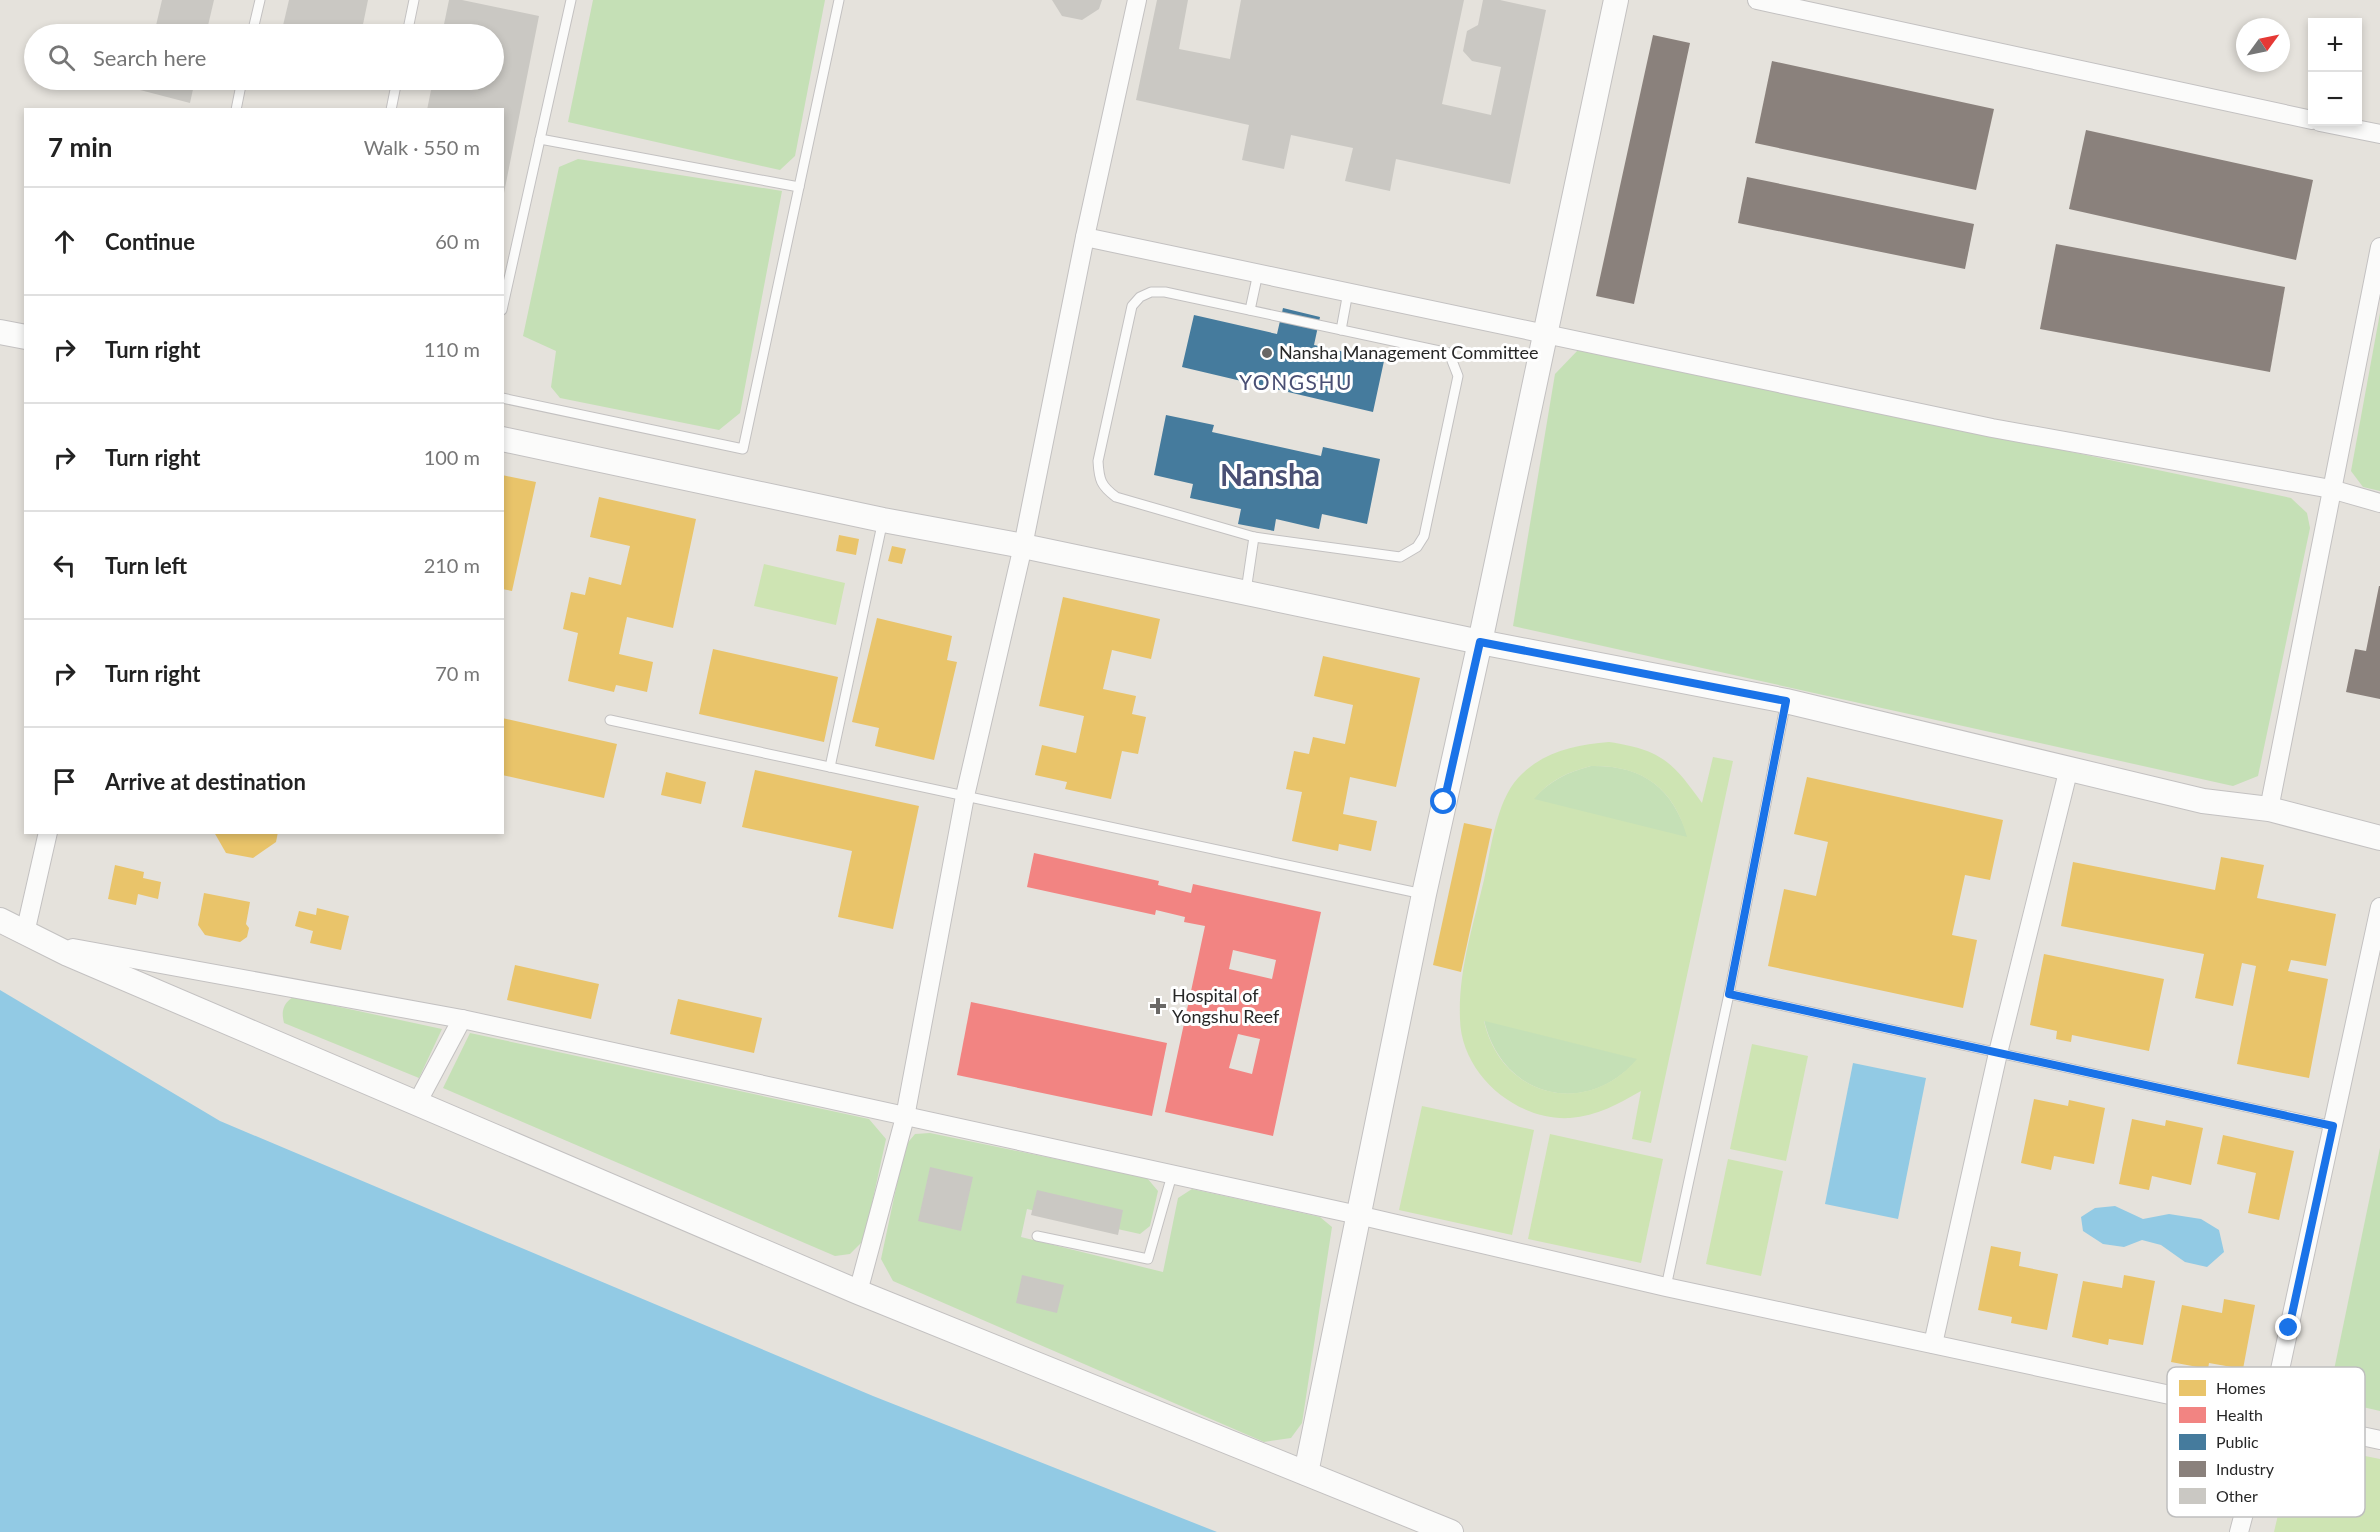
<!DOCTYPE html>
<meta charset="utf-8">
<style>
:root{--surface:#fff;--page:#f2f2f2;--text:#222;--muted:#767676;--line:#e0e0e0}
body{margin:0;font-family:Lato,sans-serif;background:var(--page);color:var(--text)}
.controls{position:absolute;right:18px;top:18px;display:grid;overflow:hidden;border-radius:0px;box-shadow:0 3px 9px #0003}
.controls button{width:54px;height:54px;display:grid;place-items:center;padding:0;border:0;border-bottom:2px solid var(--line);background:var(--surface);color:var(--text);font:30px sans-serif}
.compass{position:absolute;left:2236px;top:18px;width:54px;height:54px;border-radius:50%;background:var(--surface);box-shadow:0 3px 9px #0003;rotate:57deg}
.stop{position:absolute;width:18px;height:18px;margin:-14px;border:4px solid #1a73e8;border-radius:50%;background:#fff}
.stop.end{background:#1a73e8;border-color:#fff;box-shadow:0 2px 6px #0008}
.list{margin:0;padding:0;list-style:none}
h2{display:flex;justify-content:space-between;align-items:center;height:78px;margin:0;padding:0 24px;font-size:26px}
h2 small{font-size:20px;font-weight:400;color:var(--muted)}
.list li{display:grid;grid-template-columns:39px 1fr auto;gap:18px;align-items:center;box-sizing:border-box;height:108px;padding:0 24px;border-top:2px solid var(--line)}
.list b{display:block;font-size:22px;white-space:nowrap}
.list em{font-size:20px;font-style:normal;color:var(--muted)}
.icon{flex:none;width:33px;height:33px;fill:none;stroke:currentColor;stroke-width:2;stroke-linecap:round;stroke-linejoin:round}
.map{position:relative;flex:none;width:2380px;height:1532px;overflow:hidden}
.search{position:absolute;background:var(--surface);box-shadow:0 3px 9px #0003;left:24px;top:24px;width:480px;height:66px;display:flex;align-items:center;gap:15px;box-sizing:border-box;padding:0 21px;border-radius:33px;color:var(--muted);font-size:22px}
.panel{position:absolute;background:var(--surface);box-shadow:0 3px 9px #0003;left:24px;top:108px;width:480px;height:726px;border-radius:0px}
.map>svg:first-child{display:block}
</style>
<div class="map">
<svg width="2380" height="1532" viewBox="0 0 2380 1532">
<rect width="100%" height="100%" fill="#e5e2dc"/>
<g fill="#c5e0b6">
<polygon points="593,0 825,0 795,156 780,170 568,122"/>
<polygon points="578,159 782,191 740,413 719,430 560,398 551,387 556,351 523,336 559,167"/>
<polygon points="2380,313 2380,491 2363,487 2351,471"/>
<polygon points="1579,349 2291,498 2307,513 2310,528 2258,776 2233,786 1513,626 1555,374"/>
<path d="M1591,766C1644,765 1672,788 1688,837L1638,1059C1585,1119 1502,1098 1484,1020L1533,799C1550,781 1567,772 1591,766Z"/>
<path d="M293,997L442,1029L419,1078L284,1023C281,1011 283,1004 293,997Z"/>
<polygon points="470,1033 869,1119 886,1139 864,1240 850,1254 835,1256 443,1088"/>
<polygon points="930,1133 1147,1178 1158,1191 1150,1226 1140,1234 1027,1209 1021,1237 1163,1272 1178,1198 1192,1189 1320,1217 1332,1227 1302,1423 1291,1438 1264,1442 893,1281 881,1259 905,1146 915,1134"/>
<polygon points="2380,1148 2380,1411 2328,1399"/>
</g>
<g fill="#cee4b3" fill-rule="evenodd">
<polygon points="764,564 845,583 836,625 754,606"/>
<path d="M1609,742C1661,750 1672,761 1702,803L1713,757L1733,761L1651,1143L1632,1139L1641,1091C1618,1104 1597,1116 1570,1118C1516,1121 1461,1074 1460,1019C1458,972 1473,926 1484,880C1491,849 1496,802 1518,778C1543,751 1575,745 1609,742ZM1591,766C1642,765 1674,788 1687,837L1534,799C1549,781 1567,772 1591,766ZM1484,1021H1485L1637,1059C1586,1119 1501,1097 1484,1021Z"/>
<polygon points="1752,1044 1808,1056 1786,1161 1730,1149"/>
<polygon points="1422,1106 1534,1130 1512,1235 1399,1210"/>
<polygon points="1550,1134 1663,1159 1641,1263 1528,1239"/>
<polygon points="1728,1159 1783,1171 1761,1276 1706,1264"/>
<polygon points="2295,1442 2380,1459 2380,1532 2274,1532"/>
</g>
<g fill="#92cae4">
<polygon points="0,990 220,1121 873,1396 1217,1532 0,1532"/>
<polygon points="1853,1063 1926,1078 1898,1219 1825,1204"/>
<polygon points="2115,1206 2143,1219 2169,1214 2201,1219 2219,1230 2224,1252 2207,1267 2185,1262 2161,1245 2142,1240 2124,1247 2103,1244 2083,1231 2081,1217 2095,1208"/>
</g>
<g fill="#e9c46a">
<polygon points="502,475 536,482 512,591 502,589"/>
<polygon points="599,497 696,519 673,628 627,617 619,654 653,662 647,692 616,685 614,692 568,681 578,633 563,629 571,592 585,595 589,577 621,585 630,546 590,537"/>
<polygon points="839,535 859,539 856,555 836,551"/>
<polygon points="892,546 906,549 902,564 888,561"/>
<polygon points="1063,597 1160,619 1151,659 1112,650 1103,689 1136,696 1132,714 1146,717 1138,754 1122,751 1111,799 1065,789 1067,782 1035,775 1042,745 1076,753 1084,716 1039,706"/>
<polygon points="877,618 952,636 947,660 957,662 934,760 875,746 879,728 852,722"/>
<polygon points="713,649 838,677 824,742 699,714"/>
<polygon points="1323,656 1420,678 1396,787 1350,777 1343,814 1377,821 1371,851 1339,844 1338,851 1292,841 1302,792 1286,789 1294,751 1309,754 1313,737 1345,744 1353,705 1314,696"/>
<polygon points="502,718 617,744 604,798 502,775"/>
<polygon points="755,770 919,806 893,929 838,917 852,851 742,827"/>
<polygon points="666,772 706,782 701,804 661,795"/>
<polygon points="1807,777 2003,820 1990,880 1965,875 1952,935 1977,940 1963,1008 1768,966 1784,889 1816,896 1828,842 1794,834"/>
<polygon points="1464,823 1492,829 1461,972 1433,965"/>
<polygon points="214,832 278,832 276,842 253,858 226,853"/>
<polygon points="2221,857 2264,865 2257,898 2336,914 2326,966 2291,960 2288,971 2328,979 2309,1078 2237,1064 2256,966 2242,963 2233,1006 2195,998 2204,954 2061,926 2073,862 2215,890"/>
<polygon points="115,865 144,872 143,878 161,882 158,899 138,894 136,905 108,899"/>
<polygon points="204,893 250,902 246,924 249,928 247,937 240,942 205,935 198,925"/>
<polygon points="317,908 349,916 341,950 310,943 313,931 295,926 299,911 316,915"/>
<polygon points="2044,954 2164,979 2149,1051 2072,1035 2071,1042 2056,1039 2057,1031 2030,1025"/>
<polygon points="515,965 599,984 591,1019 507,1000"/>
<polygon points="678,999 762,1018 754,1053 670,1034"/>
<polygon points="2034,1099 2068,1106 2069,1100 2105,1108 2094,1164 2054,1156 2051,1170 2021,1163"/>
<polygon points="2132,1119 2165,1126 2166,1120 2203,1128 2191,1185 2152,1176 2149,1190 2119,1184"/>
<polygon points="2223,1135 2294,1151 2279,1220 2248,1213 2256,1173 2217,1164"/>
<polygon points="1991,1246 2021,1252 2019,1266 2058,1274 2047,1330 2011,1323 2012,1317 1978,1310"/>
<polygon points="2124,1275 2155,1281 2143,1345 2109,1339 2108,1345 2072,1337 2083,1281 2122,1288"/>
<polygon points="2224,1299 2255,1305 2243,1369 2209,1363 2208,1369 2171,1362 2182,1305 2222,1313"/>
</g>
<g fill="#f28482" fill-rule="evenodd">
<path d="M1034,853L1159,881L1158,885L1191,893L1193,884L1321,912L1273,1136L1165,1112L1205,926L1184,922L1185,917L1156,910L1155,915L1027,887ZM1233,950L1276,960L1272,979L1229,969ZM1238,1034L1260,1039L1252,1074L1229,1068Z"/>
<polygon points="971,1002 1167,1043 1152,1116 957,1075"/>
</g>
<g fill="#457b9d">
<polygon points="1283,308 1320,317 1314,345 1384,361 1373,412 1182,367 1194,315 1277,334"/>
<polygon points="1166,415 1214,425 1212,432 1321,456 1323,447 1380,459 1367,524 1322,514 1319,529 1276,519 1274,531 1238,524 1241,509 1190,498 1193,484 1154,475"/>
</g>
<g fill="#8a817c">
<polygon points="1653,35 1690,43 1634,304 1596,296"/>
<polygon points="1772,61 1994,109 1976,190 1755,143"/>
<polygon points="2086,130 2313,180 2296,260 2069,209"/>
<polygon points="1747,177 1974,224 1965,269 1738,223"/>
<polygon points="2056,244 2285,287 2270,372 2040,329"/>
<polygon points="2379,586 2380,586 2380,699 2346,692 2355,649 2366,651"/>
</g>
<g fill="#cac8c3">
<polygon points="162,0 214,0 206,34 154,34"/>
<polygon points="289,0 368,0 361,34 281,34"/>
<polygon points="449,0 462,0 539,16 504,193 502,110 427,110 433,80 494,80 494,34 442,34"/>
<polygon points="1052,0 1102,0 1099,9 1082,20 1062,16"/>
<polygon points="1157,0 1188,0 1179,49 1230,59 1241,0 1464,0 1442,104 1491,115 1501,67 1472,61 1463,51 1467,31 1478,25 1483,0 1500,0 1546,10 1510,184 1396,159 1390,191 1345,181 1353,148 1291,135 1284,169 1242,160 1249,125 1136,100"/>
<polygon points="143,80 195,80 190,103 140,90"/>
<polygon points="321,80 352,80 350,87"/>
<polygon points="930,1167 973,1177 961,1231 918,1221"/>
<polygon points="1037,1190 1123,1210 1118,1235 1031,1215"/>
<polygon points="1022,1275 1064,1285 1057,1313 1016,1303"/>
</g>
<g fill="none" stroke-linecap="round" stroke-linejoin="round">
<defs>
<g id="service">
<polyline points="252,34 260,0"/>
<polyline points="407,34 414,0"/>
<polyline points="236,110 242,80"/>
<polyline points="391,110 397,80"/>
<polyline points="540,139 799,187"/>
<path d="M1151,292H1165L1449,353L1458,376L1424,536L1417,547L1400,557L1254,537L1116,497C1101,486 1099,480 1098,461L1132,306L1140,297Z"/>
<polyline points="502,310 571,0"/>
<polyline points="1250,310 1258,273"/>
<polyline points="1341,330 1348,292"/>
<polyline points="502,398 743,449 839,0"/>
<polyline points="1246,591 1254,537"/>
<polyline points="610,720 1423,894"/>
<polyline points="830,767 883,520"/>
<polyline points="1729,994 2333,1126"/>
<polyline points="1037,1236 1148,1259 1172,1175"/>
<polyline points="1666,1287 1729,994 1786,701"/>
</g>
<g id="minor">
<polyline points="1757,0 2312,120"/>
<polyline points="2320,122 2380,134"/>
<polyline points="1085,237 1992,428 2331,489 2380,503"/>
<polyline points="2269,809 2380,247"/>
<polyline points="25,933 48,832"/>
<polyline points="73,948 462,1019 1358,1215 1666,1287 2380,1440"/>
<polyline points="417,1103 462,1019"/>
<polyline points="858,1292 905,1117 965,796 1023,546 1085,237 1137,0"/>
<polyline points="1933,1344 1998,1053 2069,768"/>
<polyline points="2239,1532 2270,1416 2380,907"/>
</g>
<g id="tertiary">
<polyline points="0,332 26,337"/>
<polyline points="502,439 883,520 1023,546 1480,642 1786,701 2203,801 2269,809 2380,838"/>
<polyline points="0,920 68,954 858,1292 1451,1532"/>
<polyline points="1306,1473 1424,894 1480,642 1616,0"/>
</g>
</defs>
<use href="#service" stroke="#c3c1c1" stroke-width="11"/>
<use href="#minor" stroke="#c3c1c1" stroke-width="20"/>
<use href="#tertiary" stroke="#c3c1c1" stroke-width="26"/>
<use href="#service" stroke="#fbfbfa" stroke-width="9"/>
<use href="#minor" stroke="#fbfbfa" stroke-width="18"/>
<use href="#tertiary" stroke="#fbfbfa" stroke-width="24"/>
</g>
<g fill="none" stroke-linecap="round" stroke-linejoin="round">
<polyline stroke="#1a73e8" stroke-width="8" points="1444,802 1480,642 1786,701 1729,994 2333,1126 2289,1328"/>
</g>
<g fill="#6a6866" stroke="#fff" stroke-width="2">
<circle cx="1267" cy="353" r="6"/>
<path d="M1155 997h6v6h6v6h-6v6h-6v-6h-6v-6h6z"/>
</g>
<g text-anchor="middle" stroke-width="6" stroke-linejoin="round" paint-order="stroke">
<g font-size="18" fill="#272727" stroke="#fff" text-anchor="start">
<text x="1279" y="359">Nansha Management Committee</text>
<text x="1172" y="1002">Hospital of<tspan x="1172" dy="21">Yongshu Reef</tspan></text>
</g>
<g font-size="21" letter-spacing="1.5" fill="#4a4f74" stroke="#fff">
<text x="1296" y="390">YONGSHU</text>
</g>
<g font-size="30" font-weight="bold" fill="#4a4f74" stroke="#fff">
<text x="1270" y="486">Nansha</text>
</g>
</g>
<rect x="2167" y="1367" width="198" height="150" rx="9" fill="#fff" stroke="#bebebe" stroke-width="1.5"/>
<rect x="2179" y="1380" width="27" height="16" fill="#e9c46a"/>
<rect x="2179" y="1407" width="27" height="16" fill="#f28482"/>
<rect x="2179" y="1434" width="27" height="16" fill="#457b9d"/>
<rect x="2179" y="1461" width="27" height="16" fill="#8a817c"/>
<rect x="2179" y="1488" width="27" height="16" fill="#cac8c3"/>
<g font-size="16" fill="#272727">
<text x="2216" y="1394">Homes</text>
<text x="2216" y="1421">Health</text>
<text x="2216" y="1448">Public</text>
<text x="2216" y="1475">Industry</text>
<text x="2216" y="1502">Other</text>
</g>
</svg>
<div class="controls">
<button>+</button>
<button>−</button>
</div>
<svg class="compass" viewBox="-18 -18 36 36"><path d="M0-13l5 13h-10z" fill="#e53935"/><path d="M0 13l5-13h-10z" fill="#767676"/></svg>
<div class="stop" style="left:1444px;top:802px"></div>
<div class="stop end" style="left:2289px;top:1328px"></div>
<div class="search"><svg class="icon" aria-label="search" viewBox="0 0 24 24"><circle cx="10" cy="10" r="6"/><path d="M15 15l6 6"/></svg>Search here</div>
<section class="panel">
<h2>7 min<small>Walk · 550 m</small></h2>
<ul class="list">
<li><svg class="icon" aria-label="ahead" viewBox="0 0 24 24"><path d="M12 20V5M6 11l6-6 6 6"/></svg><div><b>Continue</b></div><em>60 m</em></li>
<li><svg class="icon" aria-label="right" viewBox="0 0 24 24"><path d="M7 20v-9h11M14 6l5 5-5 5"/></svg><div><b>Turn right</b></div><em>110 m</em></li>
<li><svg class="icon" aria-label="right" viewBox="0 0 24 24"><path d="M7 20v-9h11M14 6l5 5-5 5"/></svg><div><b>Turn right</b></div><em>100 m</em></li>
<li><svg class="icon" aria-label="left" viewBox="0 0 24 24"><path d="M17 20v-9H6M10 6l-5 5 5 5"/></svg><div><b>Turn left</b></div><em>210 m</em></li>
<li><svg class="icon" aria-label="right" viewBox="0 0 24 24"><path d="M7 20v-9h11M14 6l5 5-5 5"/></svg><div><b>Turn right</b></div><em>70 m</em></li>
<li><svg class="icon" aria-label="arrive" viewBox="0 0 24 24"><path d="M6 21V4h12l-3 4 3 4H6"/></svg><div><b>Arrive at destination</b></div></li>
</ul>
</section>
</div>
